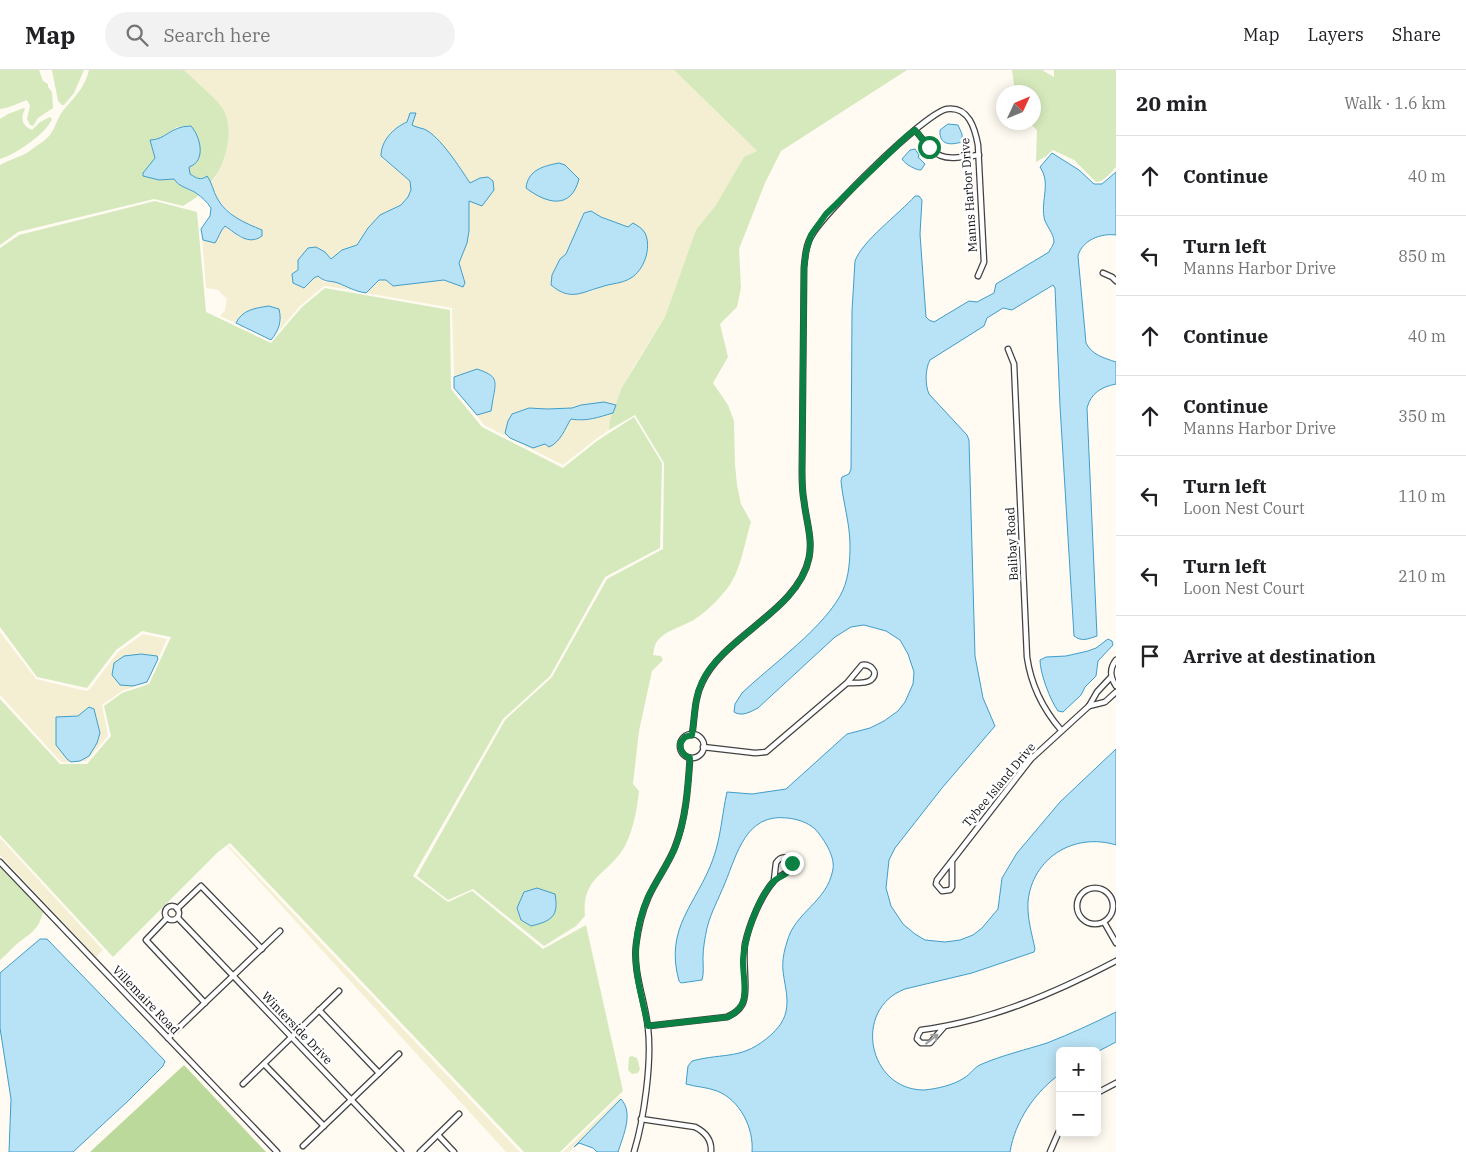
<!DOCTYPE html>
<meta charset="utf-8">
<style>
:root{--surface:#fff;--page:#f2f2f2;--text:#202124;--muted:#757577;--line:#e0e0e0}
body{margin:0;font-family:"IBM Plex Serif",serif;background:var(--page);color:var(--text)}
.controls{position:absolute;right:15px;bottom:15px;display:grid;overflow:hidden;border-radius:8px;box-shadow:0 2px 12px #0003}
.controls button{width:45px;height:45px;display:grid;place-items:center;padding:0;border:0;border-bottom:1px solid var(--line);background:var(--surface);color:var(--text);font:25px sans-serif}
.compass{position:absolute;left:996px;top:15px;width:45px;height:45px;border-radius:50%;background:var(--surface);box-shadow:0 2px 12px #0003;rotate:46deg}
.stop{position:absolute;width:15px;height:15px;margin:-11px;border:4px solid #0b8043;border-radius:50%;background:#fff}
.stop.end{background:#0b8043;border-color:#fff;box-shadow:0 1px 5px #0008}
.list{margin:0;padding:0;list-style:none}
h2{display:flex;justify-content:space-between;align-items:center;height:65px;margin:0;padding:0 20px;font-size:21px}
h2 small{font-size:16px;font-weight:400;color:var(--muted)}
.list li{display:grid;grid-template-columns:32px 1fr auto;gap:15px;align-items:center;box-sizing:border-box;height:80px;padding:0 20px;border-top:1px solid var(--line)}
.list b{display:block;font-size:19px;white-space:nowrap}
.list p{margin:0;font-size:16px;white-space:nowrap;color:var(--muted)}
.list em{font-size:16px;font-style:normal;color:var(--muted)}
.icon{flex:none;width:28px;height:28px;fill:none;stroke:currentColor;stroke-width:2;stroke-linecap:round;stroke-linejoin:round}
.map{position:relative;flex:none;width:1116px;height:1082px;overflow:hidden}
header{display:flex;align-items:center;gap:30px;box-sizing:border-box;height:70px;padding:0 25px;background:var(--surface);border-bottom:1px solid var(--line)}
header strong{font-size:24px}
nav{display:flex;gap:28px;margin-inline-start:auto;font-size:18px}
.search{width:350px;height:45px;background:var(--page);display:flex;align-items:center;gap:12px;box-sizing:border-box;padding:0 18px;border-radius:28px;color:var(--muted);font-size:19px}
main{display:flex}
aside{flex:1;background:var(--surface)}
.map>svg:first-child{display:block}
</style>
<header>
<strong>Map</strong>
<div class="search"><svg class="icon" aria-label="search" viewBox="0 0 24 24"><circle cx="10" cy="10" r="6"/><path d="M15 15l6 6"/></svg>Search here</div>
<nav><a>Map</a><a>Layers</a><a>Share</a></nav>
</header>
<main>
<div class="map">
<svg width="1116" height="1082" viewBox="0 0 1116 1082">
<rect width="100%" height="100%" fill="#fffbf2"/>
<g fill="#f4efd2" fill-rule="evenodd">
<path d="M184,0H674L757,81L697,160L665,247L634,296L622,317L616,335H581L572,338L547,339L529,338L512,345L510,368L538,377L561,367L571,349L579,351L588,350L613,343L609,360L596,369L563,395L484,355L475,344L484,343L493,335L496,316L495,309L490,304L477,299L454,307L452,238L366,223L379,210H386L393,216L444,210L463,217V204L459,193L467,173L469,161V130L480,108L470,113L440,72L425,59L412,56L415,43H410L407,52L400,55L381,80V85L383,89L410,111L411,120L409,127L401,135L380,145L368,158L357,175L342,180L331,190L325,182L299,197L298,200L292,204L305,218L314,208L318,206L324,212H336L352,220L324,216L300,236L279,261L282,249L237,250L236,253L220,246L225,240L227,229L218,220L206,218L202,168L203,170L220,166V162L225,156L241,168L262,161L240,151L217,129L210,113L215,108L225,86V47L222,39ZM591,141L601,147L645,164L647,179L645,188L639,202L623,212L602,216L590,222L567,225L551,215L552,205L560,189L566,184L583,143Z"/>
<polygon points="0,562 36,609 86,621 89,620 118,582 143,564 167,569 158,589 157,586 141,584 124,586 114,593 143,614 147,612 122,621 102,635 108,666 86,691 80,691 89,686 100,663 96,646 89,637 78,646 56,648 67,688 71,692 61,692 0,625"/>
<polygon points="0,768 103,880 96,887 0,785"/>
<polygon points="229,776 520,1082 506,1082 228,777"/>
<polygon points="621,1026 621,1029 574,1077 569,1082 563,1082"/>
</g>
<g fill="#d6e9bc">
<path d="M0,0H39L43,11L48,14V17L52,22L53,38L38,48L33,56L30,55L27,49L30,36L27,30C18,33 10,38 0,39Z"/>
<polygon points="52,0 84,0 74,23 64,35 62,35 58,31"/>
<path d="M89,0H184C193,9 217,29 223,39C235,60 226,96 210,113L209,109H198L190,104L189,97L197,92L200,82L191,56L177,57L158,70H155L151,75L155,88L143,103L153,109H174L181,116L199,125L197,127L183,136L154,129L18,162L0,175V95C8,90 26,85 31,80C37,75 44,72 49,66C55,59 57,49 62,42C73,28 84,20 89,0Z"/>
<path d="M674,0H907L781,81L765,113L739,179L741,218L737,237L720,254L728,287L713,313L728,335L734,351L735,395L737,415L741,434L751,452C744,474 741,502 726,520C717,531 706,542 695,549C683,557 664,560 656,573C654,576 654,581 653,585L661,586L663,590L652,601L639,661L633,714L639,721C637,739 634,757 626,774C610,805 581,805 585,846L576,856L544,876L473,819L448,830L417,806L505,650L552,607L607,509L663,479L664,393L635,345L609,360L610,350L622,317L665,247L696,160L716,135L744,87L757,81Z"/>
<path d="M1012,0H1042L1054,7V0H1116V97C1110,103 1104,112 1096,112L1074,90L1053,80L1045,87L1036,92L1037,60L1029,53L1034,52V22H1015Z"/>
<path d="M24,38L25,39C20,48 22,56 32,60L40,52L50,47L52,49C47,63 15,85 0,89V49L8,44Z"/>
<polygon points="155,131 197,142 206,242 271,273 302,237 325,218 450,240 451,319 482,357 563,398 597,371 634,347 662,393 660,478 605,507 550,606 503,649 413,806 448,832 472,821 543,879 586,855 623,1021 560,1082 524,1082 230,773 218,782 113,887 0,765 0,629 60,694 87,694 111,666 104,636 122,623 149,614 171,567 142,561 116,580 87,618 37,607 0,557 0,178 19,165"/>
<path d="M0,796L43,842C40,858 30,864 18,873C12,878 6,885 0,890Z"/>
<polygon points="632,986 637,988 640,999 638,1003 632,1004 628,1000 629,987"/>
</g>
<polygon fill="#bbd99b" points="184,995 266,1082 90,1082"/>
<g fill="#b8e2f5" stroke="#409dca">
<path d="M410,43H416L412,55C416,57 420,58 424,59C440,66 460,98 470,113L480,108L488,107L493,111L494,120L482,136L469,131V161L467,173L459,193L465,213L463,217L444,210L393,216L386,210H379L366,223C354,221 348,217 338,213C329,210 326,213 318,206L314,208L304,218L293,213L292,204L298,200V190L308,178L316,177L325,182L331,189L342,180L357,175L368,158L380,145L401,135L408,127L411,120L410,111L381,86C381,71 393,58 407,52Z"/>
<path d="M948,54L958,55L962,64V72C951,75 939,76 940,60Z"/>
<path d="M191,56C200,66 207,91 189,97L190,104C196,108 201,111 207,106C212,112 213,121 217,128C226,145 245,153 262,160V166C248,176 237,164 225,156C220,161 219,167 215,173L203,170L201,159L210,146L211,138C207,132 202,127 196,123C188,118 179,117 174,109L159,110L143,106V103L155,88L150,70C166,70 170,56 191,56Z"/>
<path d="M915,79L919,85L918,87L925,94L921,100C915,100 905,94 902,89L910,80Z"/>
<path d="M1052,83L1079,100L1094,114H1102L1116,102V165C1101,163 1082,170 1078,186L1086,273C1092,285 1104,288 1116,292V314C1101,317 1091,323 1087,338L1097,566C1088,569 1082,572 1074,566L1060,336L1055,218L1053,215L1012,240L1003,238L987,248L984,256L930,290C925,299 925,315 929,324L967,365L969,370L975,586L983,628L995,656L942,718L895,778L889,790L886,818L891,836L903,854L915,864L925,870L945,872L960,870L973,865L982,858L998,839L1002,808L1017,783L1060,732L1116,679V775C1074,762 1032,788 1028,832C1027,848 1032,864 1035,879L1034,882L972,903L905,919C852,939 868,1020 924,1020C936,1019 954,1015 964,1008C971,1004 974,997 982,994C1003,985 1025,980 1047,973C1070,964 1094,953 1116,942V972L1097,982L1060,981V1004C1035,1022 1015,1051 1010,1082H752C754,1058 740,1030 717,1021C707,1017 696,1017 686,1014L688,996L692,991C726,982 742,991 772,964C782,954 787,946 787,931C787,921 784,911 783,901C782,891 784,881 787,872C795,841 827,833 833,799C835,786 824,769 815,759C807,752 797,749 787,748C746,743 737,784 725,813C719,828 711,842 707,858C705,868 703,878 703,888C703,896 704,904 702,910L681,913L679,911C664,857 697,834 713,789C721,767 722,744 727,722L752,724L786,719L847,664L870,658L884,651L898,641L905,632L913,614L914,602L908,584L900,570L886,561L864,555L851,557L835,567L758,638C750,642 742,647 734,642L735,634L742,623C771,595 827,556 843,520C849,506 850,490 850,475C850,454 843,432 841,411L842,407L849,404L851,399L852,241L855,191C862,171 899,144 915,126H919L922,130L920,164L926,247L929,250L934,252L969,231L977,232L994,223L996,214L1049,182C1050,179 1053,176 1054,172C1054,163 1045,155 1044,147C1041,129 1051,113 1040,97Z"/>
<path d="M559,93L565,95L579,109C571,140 547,134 526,118C528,100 543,96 559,93Z"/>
<path d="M591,141L601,147L628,157L633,153C638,156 642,158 645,163C652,178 644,200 631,208C621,214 612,213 601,217C580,223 570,231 551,215L552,205L560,189L566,184L584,143Z"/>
<path d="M269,236L279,239C282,252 279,260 271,270L236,253C242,240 255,238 269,236Z"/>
<path d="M477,299C497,306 497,309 493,329C492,333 492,337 491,341L477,345L454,318V307Z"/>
<path d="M604,332L616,335L613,343C599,347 586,352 571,349C565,358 561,372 549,377L545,374L533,378L510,368L505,363L508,351L512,344L529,338L547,339L572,338L581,335Z"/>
<path d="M1108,569L1112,571L1113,575L1098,591L1096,606L1085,617L1081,625L1063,642L1058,641C1050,630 1040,603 1040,590L1046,587L1066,586L1088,581L1096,578Z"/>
<polygon points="141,584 157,586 158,589 147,612 133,616 120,615 112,605 114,593 124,586"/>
<polygon points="89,637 94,639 100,663 97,673 89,686 80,691 71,692 67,689 56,675 56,647 78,646"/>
<path d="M537,818L555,824C559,846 552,851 531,856L521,850L517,838L524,822Z"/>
<polygon points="40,869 47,869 165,991 163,996 128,1031 73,1082 9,1082 11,1029 0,958 0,903"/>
<path d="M621,1029C634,1043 623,1066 618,1082H597L593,1078L579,1073L574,1077Z"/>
</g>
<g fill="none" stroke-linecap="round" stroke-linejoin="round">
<defs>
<g id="minor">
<path d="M915,60C940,91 939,90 979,85"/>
<polyline points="1103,203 1112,207 1116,211"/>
<path d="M1008,279L1014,294L1027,587C1031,615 1042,638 1061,660"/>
<path d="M1116,590C1109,599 1110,607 1116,616"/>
<polyline points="1089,636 1105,632 1116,622"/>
<circle cx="692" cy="676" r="12"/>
<path d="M692,665C695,647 694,629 702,613C723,566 798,541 809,488C813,469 806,450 804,431C802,421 802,411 802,401L804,198C805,187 806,174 812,165C824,143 925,43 947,39C969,36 975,59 978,75L984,192L978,206"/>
<path d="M703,677L755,683L766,682L847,613L862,595C870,594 880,602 871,610C866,614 853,613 847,613"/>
<polyline points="0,792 277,1082"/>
<polyline points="952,792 952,817 950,820 942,821 936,814 937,810 1031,689 1089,636 1097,622 1111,607"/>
<circle cx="1095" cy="836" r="18"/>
<circle cx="172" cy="843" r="7"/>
<polyline points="177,839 201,816 262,879"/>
<polyline points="167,848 146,870 205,933"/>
<polyline points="178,848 401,1082"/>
<polyline points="1104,852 1116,873"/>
<polyline points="319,940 379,1003"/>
<path d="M648,956L727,947C733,944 739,941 742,935C749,922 742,891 745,874C749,855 761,825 774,811C779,805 788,804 792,797C792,787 782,784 776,793L774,810"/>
<path d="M944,957L930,973H921L917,969L918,965L921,960C990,951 1055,923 1116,891"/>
<polyline points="168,968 280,861"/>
<polyline points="264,994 324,1056"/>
<polyline points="243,1014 339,921"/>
<polyline points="1097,1023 1116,1013"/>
<path d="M641,1049L695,1057C705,1062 712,1070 711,1082"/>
<polyline points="438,1065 454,1082"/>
<polyline points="303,1076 399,984"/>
<polyline points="420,1082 459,1044"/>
<path d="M634,1082C644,1049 652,992 648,958C645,930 633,903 636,875C638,859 642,842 648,828C656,810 668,795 675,777C686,749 688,718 690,688"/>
<polyline points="1050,1082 1060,1059"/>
</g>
</defs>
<use href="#minor" stroke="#424242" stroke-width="7"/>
<use href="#minor" stroke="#fff" stroke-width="4.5"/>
</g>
<defs><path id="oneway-shaft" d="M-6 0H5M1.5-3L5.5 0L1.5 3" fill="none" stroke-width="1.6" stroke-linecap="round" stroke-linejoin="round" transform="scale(1.25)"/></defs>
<use stroke="#9f9f9f" href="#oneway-shaft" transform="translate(932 969) rotate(-38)"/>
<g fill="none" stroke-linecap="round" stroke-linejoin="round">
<path stroke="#0b8043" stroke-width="6" d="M792,793C793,804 780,805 774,811C762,824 753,846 748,863C746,871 744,880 743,889C742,912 754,934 728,947L648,956C643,931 634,904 636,877C637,860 642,840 649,825C658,809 667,795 675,778C686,750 688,718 690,688C683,685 680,681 680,673L685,667L692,665C695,647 694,629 702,612C723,567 799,540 809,488C813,469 806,450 804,431C802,421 802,411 802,401L804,198L806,182L811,165L826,144L907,66L915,60L929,77"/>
</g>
<g text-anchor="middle" stroke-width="5" stroke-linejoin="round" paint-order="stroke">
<g font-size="12" fill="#0f0f0f" stroke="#fff">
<text transform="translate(969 125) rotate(-94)" y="4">Manns Harbor Drive</text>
<text transform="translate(1012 474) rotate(-93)" y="4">Balibay Road</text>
<text transform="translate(999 715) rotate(-50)" y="4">Tybee Island Drive</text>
<text transform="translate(146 930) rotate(46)" y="4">Villemaire Road</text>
<text transform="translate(297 958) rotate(46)" y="4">Winterside Drive</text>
</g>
</g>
</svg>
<div class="controls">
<button>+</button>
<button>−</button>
</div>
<svg class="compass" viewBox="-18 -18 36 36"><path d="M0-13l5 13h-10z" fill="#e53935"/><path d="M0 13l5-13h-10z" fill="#757577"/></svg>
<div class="stop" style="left:929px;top:77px"></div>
<div class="stop end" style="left:792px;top:793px"></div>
</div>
<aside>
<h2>20 min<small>Walk · 1.6 km</small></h2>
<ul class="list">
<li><svg class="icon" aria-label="ahead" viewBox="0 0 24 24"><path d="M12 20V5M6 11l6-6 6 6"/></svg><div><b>Continue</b></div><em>40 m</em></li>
<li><svg class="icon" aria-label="left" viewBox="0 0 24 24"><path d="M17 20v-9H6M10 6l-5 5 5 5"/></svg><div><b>Turn left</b><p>Manns Harbor Drive</p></div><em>850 m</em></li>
<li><svg class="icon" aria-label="ahead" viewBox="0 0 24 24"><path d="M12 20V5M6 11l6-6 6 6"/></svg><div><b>Continue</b></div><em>40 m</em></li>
<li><svg class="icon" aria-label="ahead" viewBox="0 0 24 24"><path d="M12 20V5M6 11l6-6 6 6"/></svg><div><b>Continue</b><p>Manns Harbor Drive</p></div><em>350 m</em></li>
<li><svg class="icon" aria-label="left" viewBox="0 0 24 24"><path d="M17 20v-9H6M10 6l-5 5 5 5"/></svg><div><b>Turn left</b><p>Loon Nest Court</p></div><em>110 m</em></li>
<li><svg class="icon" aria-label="left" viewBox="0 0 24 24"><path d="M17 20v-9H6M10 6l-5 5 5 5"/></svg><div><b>Turn left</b><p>Loon Nest Court</p></div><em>210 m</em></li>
<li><svg class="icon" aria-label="arrive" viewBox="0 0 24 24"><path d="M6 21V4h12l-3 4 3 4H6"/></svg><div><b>Arrive at destination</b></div></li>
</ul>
</aside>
</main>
